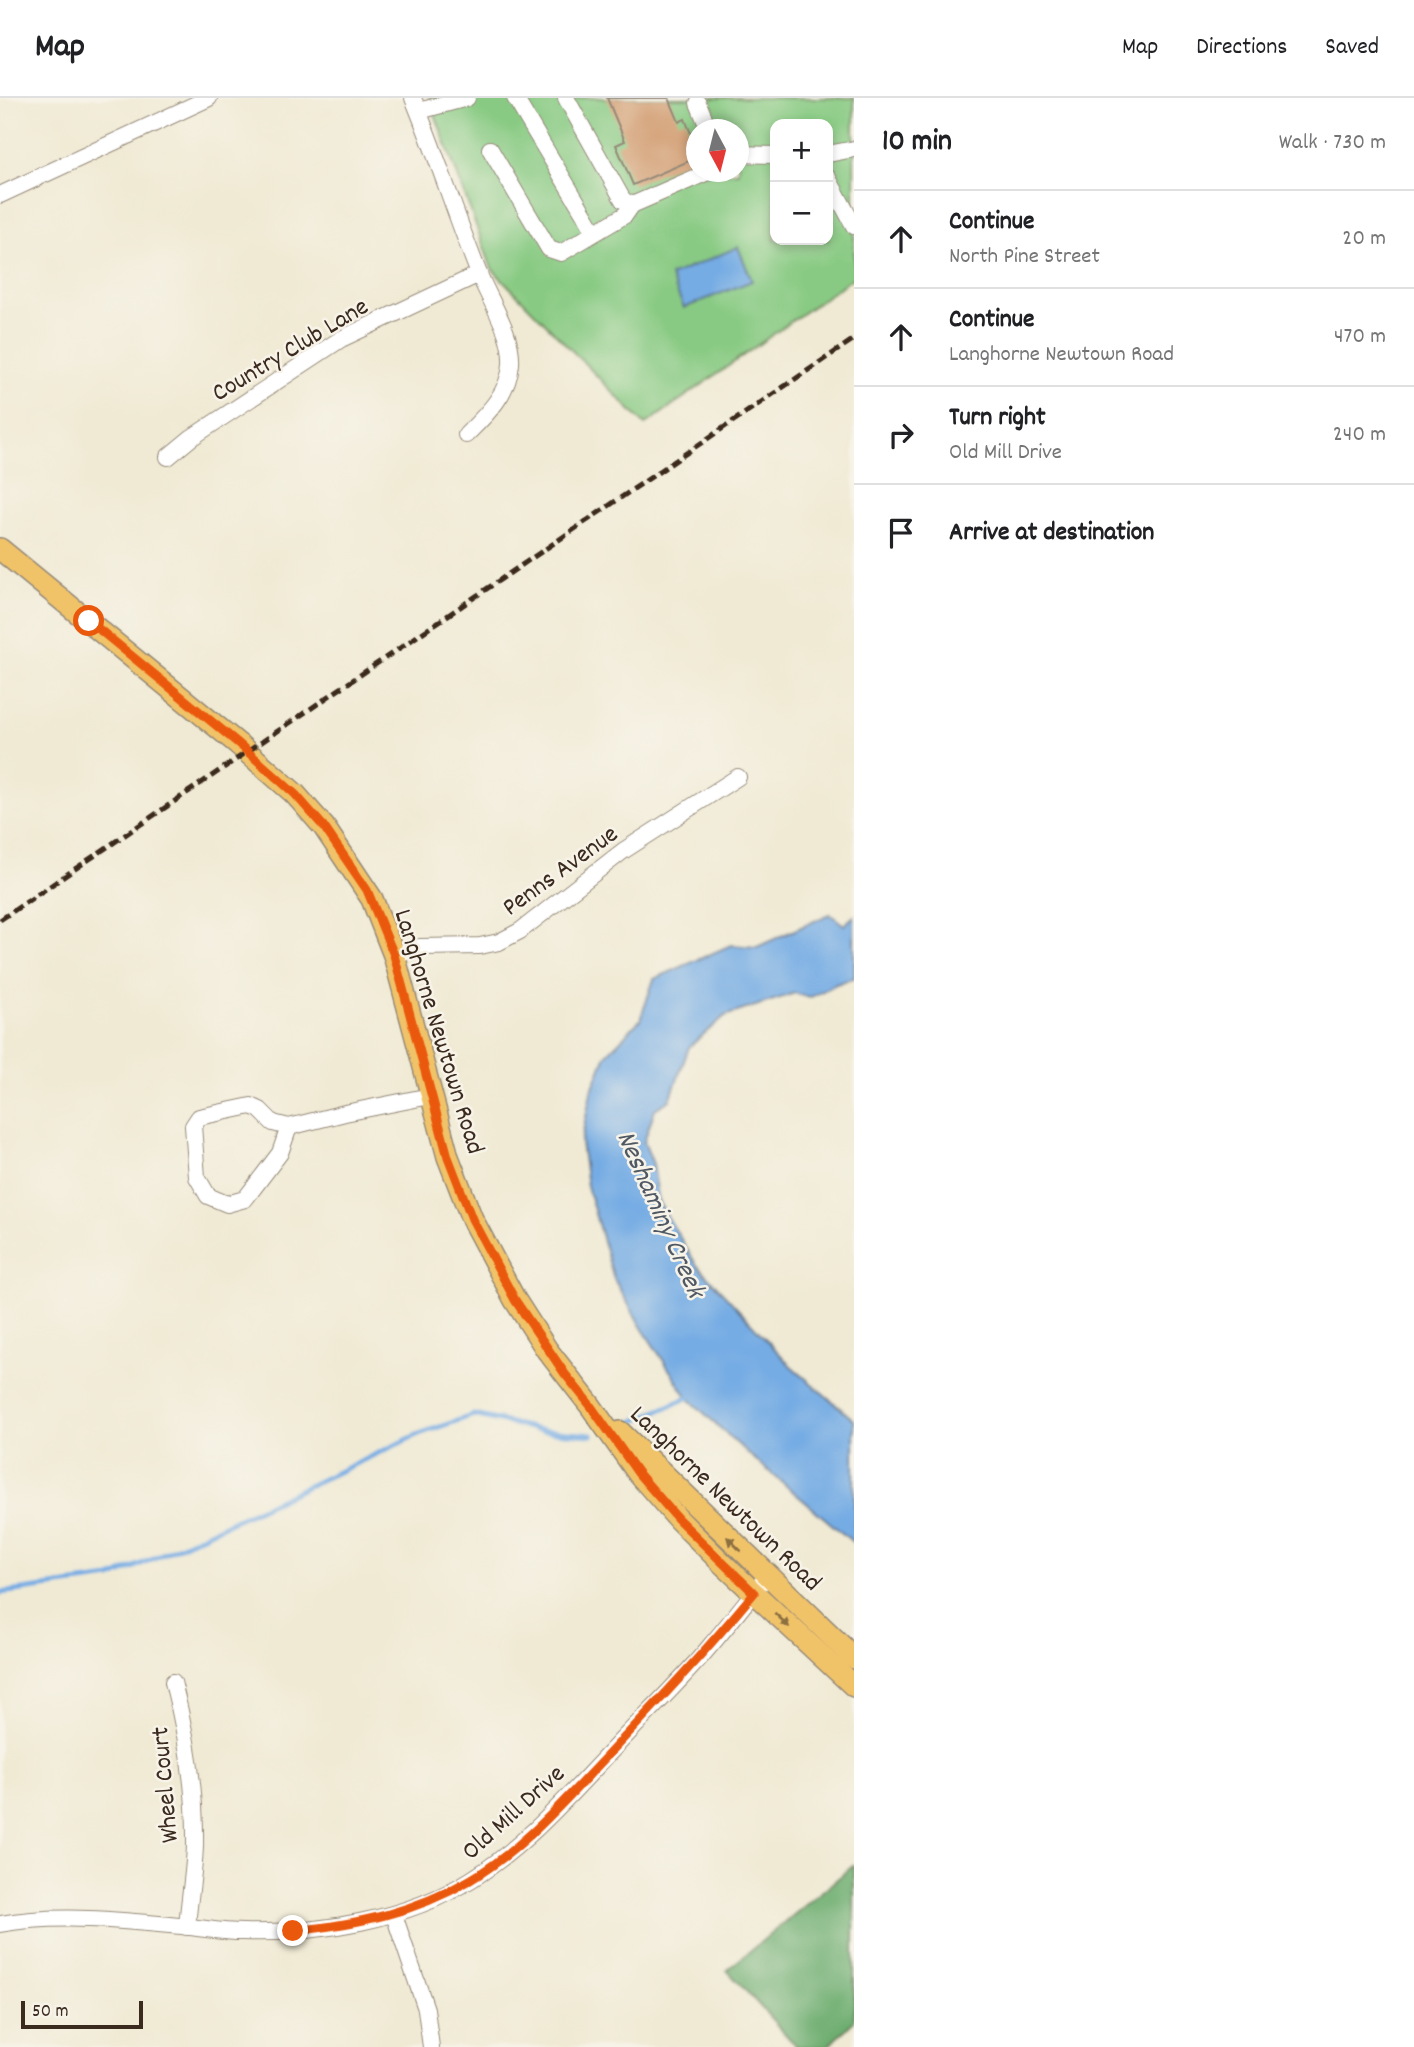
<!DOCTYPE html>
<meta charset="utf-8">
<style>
:root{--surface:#fff;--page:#f6f6f6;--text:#202124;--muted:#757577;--line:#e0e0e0}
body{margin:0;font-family:Dekko,sans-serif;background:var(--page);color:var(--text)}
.controls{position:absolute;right:21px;top:21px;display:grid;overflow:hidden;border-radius:14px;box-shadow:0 4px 10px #0003}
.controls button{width:63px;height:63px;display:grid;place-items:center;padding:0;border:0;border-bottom:2px solid var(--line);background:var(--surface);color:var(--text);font:35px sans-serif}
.compass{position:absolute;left:686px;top:21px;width:63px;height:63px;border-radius:50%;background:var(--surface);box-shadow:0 4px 10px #0003;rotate:173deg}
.scale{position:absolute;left:21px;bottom:18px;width:122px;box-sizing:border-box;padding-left:7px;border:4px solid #3b2a1e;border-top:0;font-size:19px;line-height:24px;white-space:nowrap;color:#3b2a1e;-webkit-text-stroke:5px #f7f3e8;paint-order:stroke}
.stop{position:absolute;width:21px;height:21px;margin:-16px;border:5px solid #ea580c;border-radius:50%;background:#fff}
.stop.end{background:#ea580c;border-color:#fff;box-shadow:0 2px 7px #0008}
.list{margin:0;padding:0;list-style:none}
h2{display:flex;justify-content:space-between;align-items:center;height:91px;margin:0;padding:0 28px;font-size:30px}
h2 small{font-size:23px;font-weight:400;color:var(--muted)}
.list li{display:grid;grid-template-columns:46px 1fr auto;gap:21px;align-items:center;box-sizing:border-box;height:98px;padding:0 28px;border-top:2px solid var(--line)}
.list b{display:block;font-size:26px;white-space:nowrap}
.list p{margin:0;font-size:23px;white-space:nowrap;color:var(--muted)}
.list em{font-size:23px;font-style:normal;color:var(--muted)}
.icon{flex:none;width:38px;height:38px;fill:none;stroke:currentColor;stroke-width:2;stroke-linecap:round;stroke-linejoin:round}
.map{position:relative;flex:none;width:854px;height:1949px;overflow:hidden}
header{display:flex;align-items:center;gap:42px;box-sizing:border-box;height:98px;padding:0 35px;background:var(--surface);border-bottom:2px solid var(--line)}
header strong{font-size:33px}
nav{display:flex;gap:38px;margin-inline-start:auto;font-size:24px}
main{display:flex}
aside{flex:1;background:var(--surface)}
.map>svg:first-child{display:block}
</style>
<header>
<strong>Map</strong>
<nav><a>Map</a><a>Directions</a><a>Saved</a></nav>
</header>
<main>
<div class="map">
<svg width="854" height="1949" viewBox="0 0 854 1949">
<rect width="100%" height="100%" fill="#f7f3e8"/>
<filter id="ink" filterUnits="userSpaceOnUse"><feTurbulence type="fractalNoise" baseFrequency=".0143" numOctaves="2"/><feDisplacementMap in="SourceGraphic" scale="14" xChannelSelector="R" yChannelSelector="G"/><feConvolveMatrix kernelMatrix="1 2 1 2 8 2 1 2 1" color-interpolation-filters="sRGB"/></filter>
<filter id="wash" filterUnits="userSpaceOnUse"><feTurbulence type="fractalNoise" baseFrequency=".00686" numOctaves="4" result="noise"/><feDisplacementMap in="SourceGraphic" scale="28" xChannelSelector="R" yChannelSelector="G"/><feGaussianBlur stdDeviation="1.57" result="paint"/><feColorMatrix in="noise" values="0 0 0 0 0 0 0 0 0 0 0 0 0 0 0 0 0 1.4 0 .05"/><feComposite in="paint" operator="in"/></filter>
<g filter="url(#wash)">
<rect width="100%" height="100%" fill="#f0ead4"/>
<path fill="#88ca83" stroke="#627a50" stroke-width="2" fill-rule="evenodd" d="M429,0H854V179L645,327L492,171ZM775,26H828V142H775ZM696,32H738V74H696Z"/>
<polygon fill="#6eae71" stroke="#546c48" stroke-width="2" points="854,1767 854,1923 827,1949 797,1949 727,1872"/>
<g fill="#75ace4" stroke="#586b81" stroke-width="2">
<polygon points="738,149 752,183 684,210 670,178"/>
<polygon points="830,816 844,827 854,818 854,880 836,886 809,900 795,895 725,918 689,949 670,1002 655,1011 644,1044 653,1066 659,1105 696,1166 791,1268 854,1322 854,1445 745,1353 688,1300 642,1230 614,1181 587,1088 581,1044 591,994 606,957 640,922 654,881 731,847 757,849"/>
</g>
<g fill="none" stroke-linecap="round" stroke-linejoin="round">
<g stroke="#75ace4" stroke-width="5">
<polyline points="630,1325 694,1297"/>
<polyline points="0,1495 111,1480 419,1336 474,1317 544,1333 592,1337"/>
</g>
</g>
<g id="blocks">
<polygon fill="#d19b6f" points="607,0 669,0 679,24 685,21 696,48 696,60 633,87 616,47 625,43"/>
</g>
</g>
<g filter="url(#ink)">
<use href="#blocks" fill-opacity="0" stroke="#968a79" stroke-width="2"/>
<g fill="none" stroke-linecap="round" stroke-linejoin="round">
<defs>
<g id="minor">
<path d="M413,0C437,58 456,118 479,176C490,204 513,235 511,266C509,296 485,318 466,337"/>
<polyline points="515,0 595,134"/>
<polyline points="566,0 623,102 632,107 708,74"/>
<polyline points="698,5 709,32"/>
<polyline points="419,13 467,0"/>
<polyline points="490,51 549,151 561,155 625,117 632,107"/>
<polyline points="738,56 775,57"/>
<polyline points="828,56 854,51"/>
<polyline points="828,80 854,128"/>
<polyline points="0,97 209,0"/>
<polyline points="168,359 191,340 341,241 479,176"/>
<polyline points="394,857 420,849 480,848 499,844 520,833 623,753 738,679"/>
<polyline points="289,1029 280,1055 255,1088 245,1101 227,1106 208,1098 197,1079 193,1028 199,1019 251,1008 260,1012 273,1025 289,1029 345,1015 430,998"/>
<path d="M173,1584C187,1638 196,1692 195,1748C194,1775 189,1802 187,1829"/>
<polyline points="394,1817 426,1911 431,1949"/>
<path d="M0,1826C60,1815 129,1823 190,1829C208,1831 225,1834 243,1834C318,1836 408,1822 472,1781C528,1746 571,1695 616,1648C647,1615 681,1583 710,1548C730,1525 748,1501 767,1478"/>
</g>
<g id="major">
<polyline points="0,451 238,646 295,696 324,729 372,801 394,857 448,1059 472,1121 515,1202 547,1252 590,1307 638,1375 678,1421 722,1465 854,1588"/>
<polyline points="620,1334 854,1560"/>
</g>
</defs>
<use href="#minor" stroke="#968a79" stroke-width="18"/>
<use href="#major" stroke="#968a79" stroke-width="24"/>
<use href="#minor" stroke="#fff" stroke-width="16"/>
<use href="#major" stroke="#f1c369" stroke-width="21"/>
<polyline stroke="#3b2a1e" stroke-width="5" stroke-dasharray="10 5" stroke-linecap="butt" points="0,822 854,241"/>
</g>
<defs><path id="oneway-solid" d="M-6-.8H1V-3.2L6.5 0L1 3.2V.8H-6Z" transform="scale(1.75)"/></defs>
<g fill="#8d6f40">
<use href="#oneway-solid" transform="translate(734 1446) rotate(-135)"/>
<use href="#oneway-solid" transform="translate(782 1522) rotate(44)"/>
</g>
</g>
<g fill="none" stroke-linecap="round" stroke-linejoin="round" filter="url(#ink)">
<path stroke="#ea580c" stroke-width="9" d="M89,523L239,646L295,696L324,729L367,792L394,857L448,1059L472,1121L515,1202L565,1276L590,1307L638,1375L678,1421L754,1495C706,1553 655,1607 604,1661C563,1704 522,1752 470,1782C414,1815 357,1826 293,1833"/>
</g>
<g text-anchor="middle" stroke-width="5" stroke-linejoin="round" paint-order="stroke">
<g font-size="26" fill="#3b2a1e" stroke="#f7f3e8">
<text transform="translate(289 250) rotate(-31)" y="9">Country Club Lane</text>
<text transform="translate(559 771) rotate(-36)" y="9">Penns Avenue</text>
<text transform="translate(441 933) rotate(73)" y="9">Langhorne Newtown Road</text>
<text transform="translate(727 1399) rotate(44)" y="9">Langhorne Newtown Road</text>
<text transform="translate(163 1687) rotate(-95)" y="9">Wheel Court</text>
<text transform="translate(512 1713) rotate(-42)" y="9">Old Mill Drive</text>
</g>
<g font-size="28" font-style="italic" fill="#4f5863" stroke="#f7f3e8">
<text transform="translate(663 1115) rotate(66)" y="10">Neshaminy Creek</text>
</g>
</g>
</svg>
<div class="controls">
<button>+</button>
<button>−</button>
</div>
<svg class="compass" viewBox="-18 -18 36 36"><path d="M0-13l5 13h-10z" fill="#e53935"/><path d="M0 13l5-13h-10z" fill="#757577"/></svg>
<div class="scale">50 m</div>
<div class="stop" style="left:89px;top:523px"></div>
<div class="stop end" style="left:293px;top:1833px"></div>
</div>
<aside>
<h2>10 min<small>Walk · 730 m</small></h2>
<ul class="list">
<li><svg class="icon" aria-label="ahead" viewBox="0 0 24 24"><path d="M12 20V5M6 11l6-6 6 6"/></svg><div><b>Continue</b><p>North Pine Street</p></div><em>20 m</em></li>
<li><svg class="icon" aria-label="ahead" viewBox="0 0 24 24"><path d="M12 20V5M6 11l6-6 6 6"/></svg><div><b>Continue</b><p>Langhorne Newtown Road</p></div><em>470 m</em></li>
<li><svg class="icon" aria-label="right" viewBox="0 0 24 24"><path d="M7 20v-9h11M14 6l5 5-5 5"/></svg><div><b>Turn right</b><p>Old Mill Drive</p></div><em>240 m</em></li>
<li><svg class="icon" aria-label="arrive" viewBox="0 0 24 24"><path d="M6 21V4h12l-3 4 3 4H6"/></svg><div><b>Arrive at destination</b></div></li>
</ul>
</aside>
</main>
